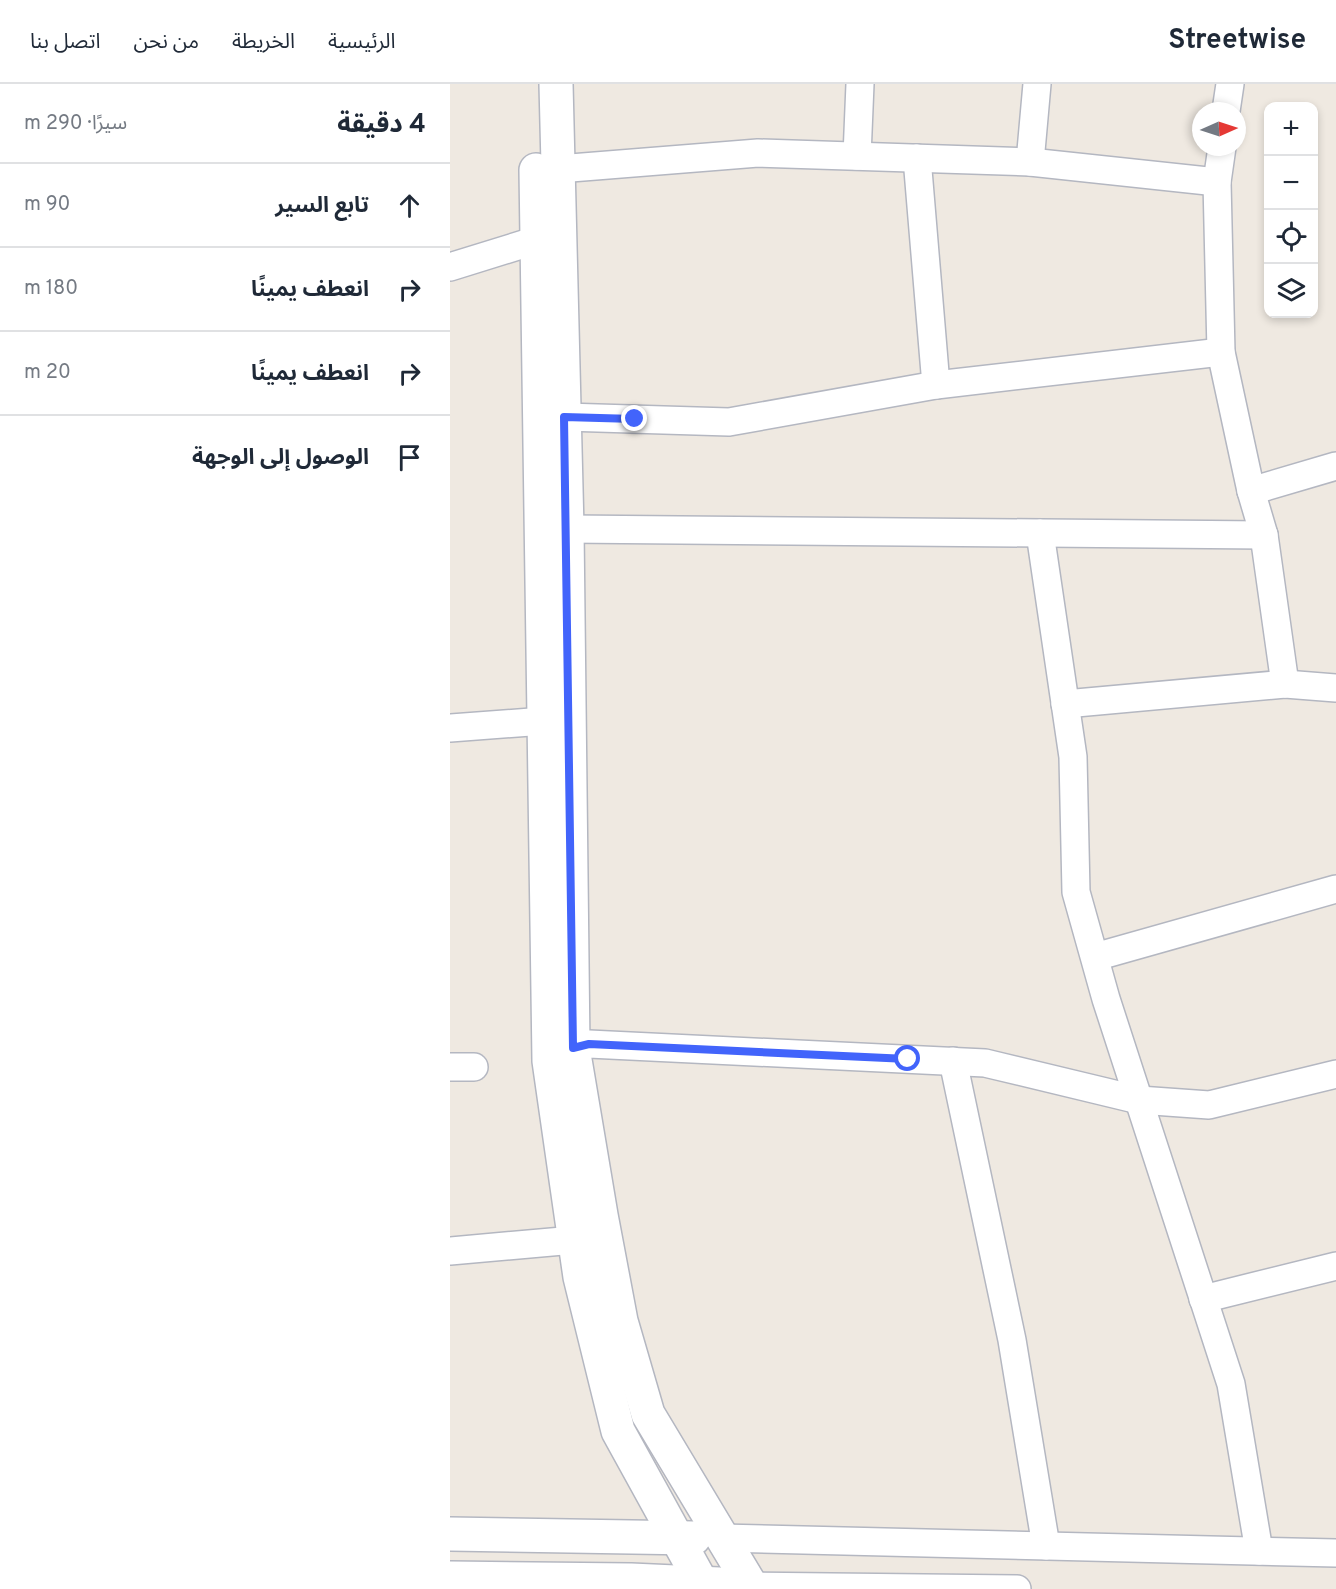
<!DOCTYPE html>
<html lang="ar">
<meta charset="utf-8">
<style>
:root{--surface:#fff;--page:#f2f2f3;--text:#1f2937;--muted:#747a83;--line:#e0e1e3}
body{margin:0;font-family:Overpass,"Noto Sans Arabic",sans-serif;background:var(--page);color:var(--text);direction:rtl}
.controls{position:absolute;right:18px;top:18px;display:grid;overflow:hidden;border-radius:12px;box-shadow:0 3px 9px #0003}
.controls button{width:54px;height:54px;display:grid;place-items:center;padding:0;border:0;border-bottom:2px solid var(--line);background:var(--surface);color:var(--text);font:30px sans-serif}
.compass{position:absolute;left:742px;top:18px;width:54px;height:54px;border-radius:50%;background:var(--surface);box-shadow:0 3px 9px #0003;rotate:87deg}
.stop{position:absolute;width:18px;height:18px;margin:-14px;border:4px solid #4264fb;border-radius:50%;background:#fff}
.stop.end{background:#4264fb;border-color:#fff;box-shadow:0 2px 6px #0008}
.list{margin:0;padding:0;list-style:none}
h2{display:flex;justify-content:space-between;align-items:center;height:78px;margin:0;padding:0 24px;font-size:26px}
h2 small{font-size:20px;font-weight:400;color:var(--muted)}
.list li{display:grid;grid-template-columns:39px 1fr auto;gap:18px;align-items:center;box-sizing:border-box;height:84px;padding:0 24px;border-top:2px solid var(--line)}
.list b{display:block;font-size:22px;white-space:nowrap}
.list em{font-size:20px;font-style:normal;color:var(--muted)}
.icon{flex:none;width:33px;height:33px;fill:none;stroke:currentColor;stroke-width:2;stroke-linecap:round;stroke-linejoin:round}
.map{position:relative;flex:none;width:886px;height:1505px;overflow:hidden;direction:ltr}
header{display:flex;align-items:center;gap:36px;box-sizing:border-box;height:84px;padding:0 30px;background:var(--surface);border-bottom:2px solid var(--line)}
header strong{font-size:28px}
nav{display:flex;gap:33px;margin-inline-start:auto;font-size:21px}
main{display:flex}
aside{flex:1;background:var(--surface)}
.map>svg:first-child{display:block}
</style>
<header>
<strong>Streetwise</strong>
<nav><a>الرئيسية</a><a>الخريطة</a><a>من نحن</a><a>اتصل بنا</a></nav>
</header>
<main>
<div class="map">
<svg width="886" height="1505" viewBox="0 0 886 1505">
<rect width="100%" height="100%" fill="#efe9e1"/>
<g fill="none" stroke-linecap="round" stroke-linejoin="round">
<defs>
<g id="minor">
<polyline points="776,27 780,0"/>
<polyline points="772,63 767,98 771,268 801,407 814,451 835,600"/>
<polyline points="407,72 410,0"/>
<polyline points="467,74 486,301"/>
<polyline points="580,78 587,0"/>
<polyline points="108,85 308,69 580,78 767,98"/>
<polyline points="0,183 87,156"/>
<polyline points="115,333 279,338 486,301 771,268"/>
<polyline points="801,407 886,382"/>
<polyline points="117,445 814,451"/>
<polyline points="590,449 623,673 626,808 656,915 781,1300 809,1467"/>
<polyline points="615,620 835,600 886,604"/>
<polyline points="0,644 94,637"/>
<polyline points="645,873 886,805"/>
<polyline points="123,964 139,960 535,979 689,1016 759,1021 886,990"/>
<polyline points="503,977 562,1256 596,1462"/>
<polyline points="0,983 24,983"/>
<polyline points="0,1167 124,1156"/>
<polyline points="753,1215 886,1182"/>
<polyline points="271,1454 886,1469"/>
<polyline points="300,1502 567,1505"/>
</g>
<g id="secondary">
<polyline points="106,0 117,445 123,964 151,1131 171,1237 198,1330 303,1505"/>
<polyline points="86,86 99,977 130,1193 168,1347 255,1505"/>
<polyline points="0,1450 244,1454"/>
<polyline points="0,1494 181,1496 269,1500"/>
</g>
</defs>
<use href="#minor" stroke="#b4b7c1" stroke-width="30"/>
<use href="#secondary" stroke="#b4b7c1" stroke-width="36"/>
<use href="#minor" stroke="#fff" stroke-width="27"/>
<use href="#secondary" stroke="#fff" stroke-width="33"/>
</g>
<g fill="none" stroke-linecap="round" stroke-linejoin="round">
<polyline stroke="#4264fb" stroke-width="8" points="185,335 114,333 123,964 139,960 458,975"/>
</g>
</svg>
<div class="controls">
<button>+</button>
<button>−</button>
<button><svg class="icon" aria-label="locate" viewBox="0 0 24 24"><circle cx="12" cy="12" r="6"/><path d="M12 2v4M12 18v4M2 12h4M18 12h4"/></svg></button>
<button><svg class="icon" aria-label="layers" viewBox="0 0 24 24"><path d="M12 4l9 5-9 5-9-5zM3 14l9 5 9-5"/></svg></button>
</div>
<svg class="compass" viewBox="-18 -18 36 36"><path d="M0-13l5 13h-10z" fill="#e53935"/><path d="M0 13l5-13h-10z" fill="#747a83"/></svg>
<div class="stop" style="left:458px;top:975px"></div>
<div class="stop end" style="left:185px;top:335px"></div>
</div>
<aside>
<h2>4 دقيقة<small>سيرًا · 290 m</small></h2>
<ul class="list">
<li><svg class="icon" aria-label="ahead" viewBox="0 0 24 24"><path d="M12 20V5M6 11l6-6 6 6"/></svg><div><b>تابع السير</b></div><em>90 m</em></li>
<li><svg class="icon" aria-label="right" viewBox="0 0 24 24"><path d="M7 20v-9h11M14 6l5 5-5 5"/></svg><div><b>انعطف يمينًا</b></div><em>180 m</em></li>
<li><svg class="icon" aria-label="right" viewBox="0 0 24 24"><path d="M7 20v-9h11M14 6l5 5-5 5"/></svg><div><b>انعطف يمينًا</b></div><em>20 m</em></li>
<li><svg class="icon" aria-label="arrive" viewBox="0 0 24 24"><path d="M6 21V4h12l-3 4 3 4H6"/></svg><div><b>الوصول إلى الوجهة</b></div></li>
</ul>
</aside>
</main>
